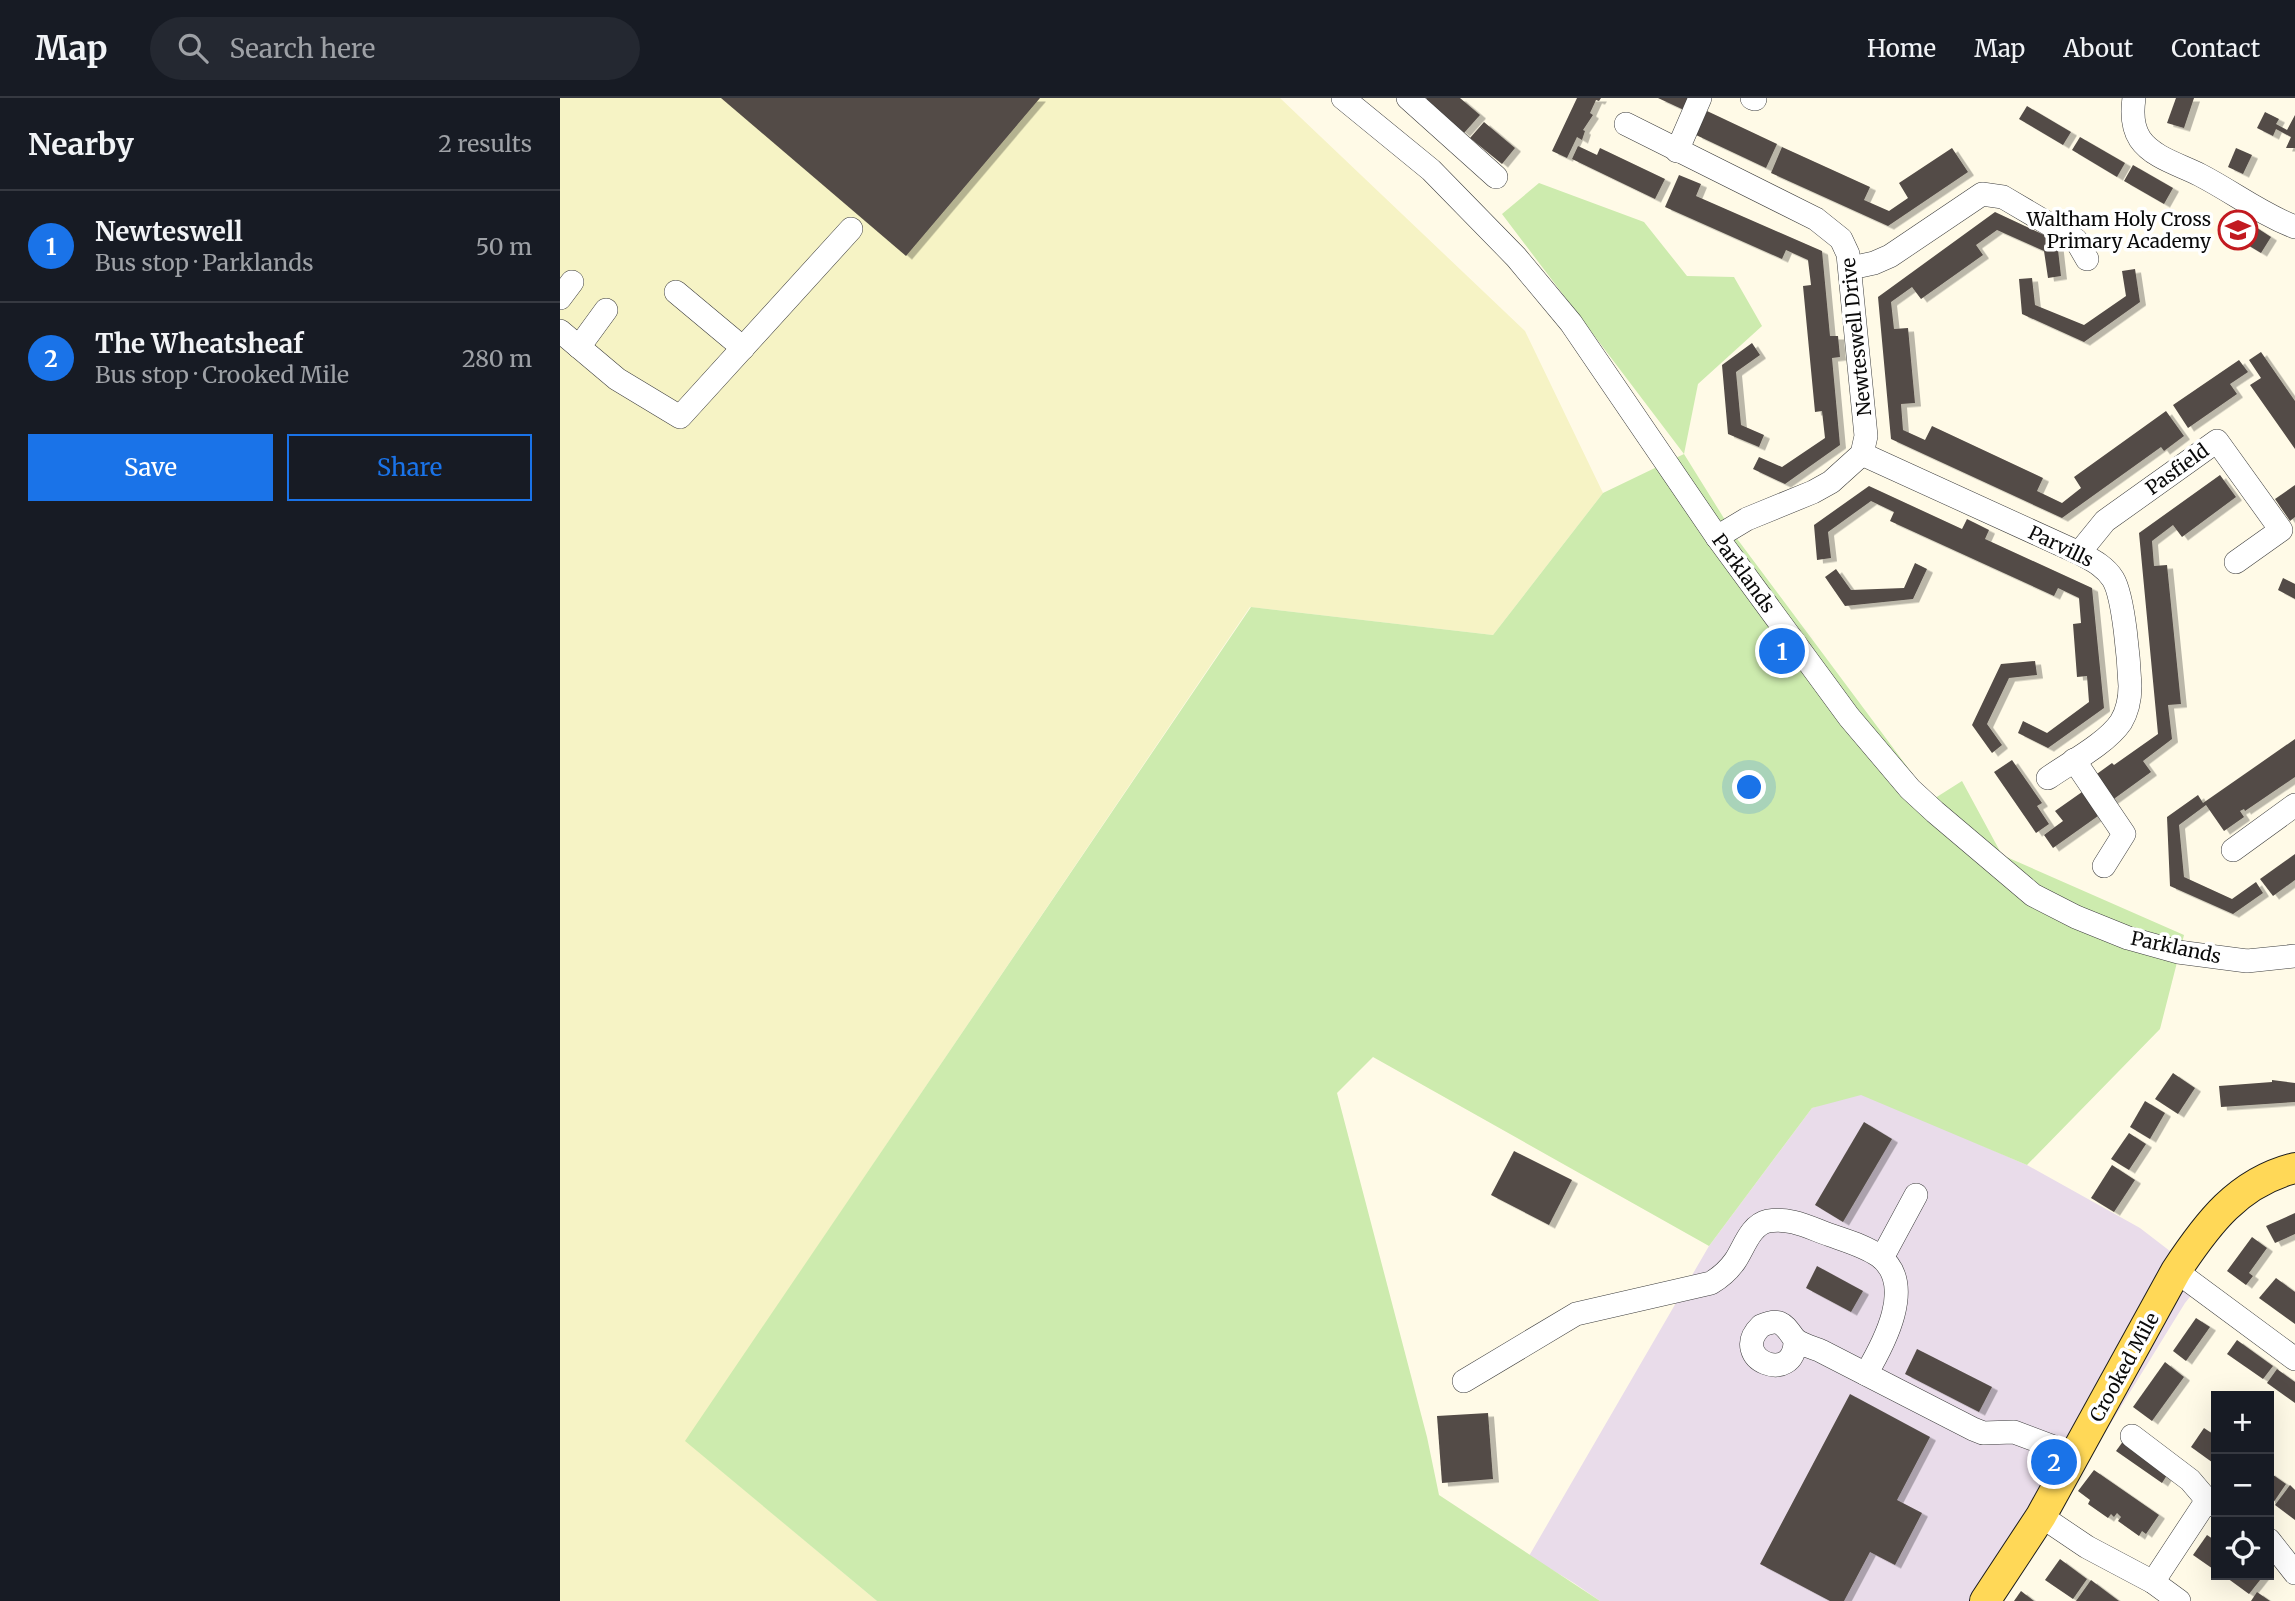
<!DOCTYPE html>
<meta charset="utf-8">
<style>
:root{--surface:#171b24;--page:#242831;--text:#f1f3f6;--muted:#9ea1a6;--line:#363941;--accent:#1a73e8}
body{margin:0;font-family:Merriweather,serif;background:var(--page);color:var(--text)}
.controls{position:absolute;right:21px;bottom:21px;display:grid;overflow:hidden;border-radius:0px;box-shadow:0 7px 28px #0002}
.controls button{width:63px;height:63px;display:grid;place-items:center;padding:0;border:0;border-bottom:2px solid var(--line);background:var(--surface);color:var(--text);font:35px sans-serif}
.you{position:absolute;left:1190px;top:690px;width:24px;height:24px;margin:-18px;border:5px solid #fff;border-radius:50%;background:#1a73e8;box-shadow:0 0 0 10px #1a73e833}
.badge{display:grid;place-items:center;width:46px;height:46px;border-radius:50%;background:var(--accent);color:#fff;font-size:23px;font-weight:700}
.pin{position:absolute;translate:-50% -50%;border:4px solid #fff;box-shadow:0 2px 7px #0006}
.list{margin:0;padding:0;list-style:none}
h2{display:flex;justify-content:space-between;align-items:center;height:91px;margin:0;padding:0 28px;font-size:30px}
h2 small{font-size:23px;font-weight:400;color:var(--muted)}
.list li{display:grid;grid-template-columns:46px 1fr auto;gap:21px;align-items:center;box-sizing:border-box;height:112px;padding:0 28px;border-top:2px solid var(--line)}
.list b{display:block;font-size:26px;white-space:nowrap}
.list p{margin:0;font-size:23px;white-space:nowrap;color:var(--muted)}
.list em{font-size:23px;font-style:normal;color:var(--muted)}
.actions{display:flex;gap:14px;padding:21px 28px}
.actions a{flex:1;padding:16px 0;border:2px solid var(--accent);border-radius:0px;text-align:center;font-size:24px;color:var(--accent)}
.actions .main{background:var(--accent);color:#fff}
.icon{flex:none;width:38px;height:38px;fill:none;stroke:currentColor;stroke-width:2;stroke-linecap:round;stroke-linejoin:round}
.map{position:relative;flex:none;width:1735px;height:1503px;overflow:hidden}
header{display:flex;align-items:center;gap:42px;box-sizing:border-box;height:98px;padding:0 35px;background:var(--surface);border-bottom:2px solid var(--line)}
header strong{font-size:33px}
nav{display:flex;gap:38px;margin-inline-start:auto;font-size:24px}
.search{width:490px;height:63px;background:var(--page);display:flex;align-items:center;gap:18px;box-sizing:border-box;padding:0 24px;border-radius:38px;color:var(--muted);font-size:26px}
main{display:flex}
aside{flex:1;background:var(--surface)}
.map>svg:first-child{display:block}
</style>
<header>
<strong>Map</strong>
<div class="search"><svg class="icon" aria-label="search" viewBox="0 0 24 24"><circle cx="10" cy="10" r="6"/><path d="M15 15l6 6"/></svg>Search here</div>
<nav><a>Home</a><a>Map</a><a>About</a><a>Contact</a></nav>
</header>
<main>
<aside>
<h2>Nearby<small>2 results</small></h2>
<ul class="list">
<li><span class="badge">1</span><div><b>Newteswell</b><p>Bus stop · Parklands</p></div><em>50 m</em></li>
<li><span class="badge">2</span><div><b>The Wheatsheaf</b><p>Bus stop · Crooked Mile</p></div><em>280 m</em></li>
</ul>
<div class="actions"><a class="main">Save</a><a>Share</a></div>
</aside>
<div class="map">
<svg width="1735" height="1503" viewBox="0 0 1735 1503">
<defs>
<filter id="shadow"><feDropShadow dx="6" dy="3.5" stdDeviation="0" flood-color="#0004"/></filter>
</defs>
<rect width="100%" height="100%" fill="#fffae7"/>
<polygon fill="#e9dcea" points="1299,994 1467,1067 1580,1130 1645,1180 1625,1205 1441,1503 1040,1503 1014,1485 969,1458 1149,1148 1252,1010"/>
<polygon fill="#f6f3c5" points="0,0 720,0 965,233 1043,395 933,537 690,509 126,1343 317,1503 0,1503"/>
<polygon fill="#cdebae" points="979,85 1084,124 1127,178 1174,179 1202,228 1138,286 1124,356 1175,438 1372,702 1402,683 1442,757 1624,837 1600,931 1467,1067 1301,997 1252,1010 1149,1148 813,959 777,995 867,1339 879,1397 1040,1503 317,1503 125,1343 691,509 933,537 1043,395 1124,356 942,116"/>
<g fill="#534b46" filter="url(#shadow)">
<polygon points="161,0 480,0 346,158"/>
<polygon points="867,0 900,0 920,17 904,35 865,2"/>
<polygon points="1017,0 1041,0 1039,3 1036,2 1030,15 1033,17 1023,32 1025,33 1022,42 1017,39 1007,60 992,53"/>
<polygon points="1098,0 1130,0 1124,12"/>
<polygon points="1616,0 1634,0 1624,30 1607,25"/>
<polygon points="1467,8 1511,34 1503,47 1459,21"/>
<polygon points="1147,13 1217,46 1206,70 1136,37"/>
<polygon points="1705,14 1719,21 1716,26 1727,32 1735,17 1735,50 1726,50 1731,39 1716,31 1713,38 1697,30"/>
<polygon points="924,24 955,50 942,66 910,40"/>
<polygon points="1520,39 1565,65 1557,79 1512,52"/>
<polygon points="1018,48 1037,57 1040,50 1105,81 1095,101 1012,61"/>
<polygon points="1222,49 1310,89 1304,102 1329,113 1348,100 1339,85 1392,50 1408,74 1328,128 1211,75"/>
<polygon points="1676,50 1692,57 1683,76 1668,69"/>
<polygon points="1573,67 1613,90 1604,106 1564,83"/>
<polygon points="1119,77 1141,86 1136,98 1262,153 1270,238 1278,238 1280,259 1272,260 1280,347 1225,386 1193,371 1199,359 1222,369 1265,340 1262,313 1255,314 1243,188 1251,187 1248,162 1226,152 1222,161 1105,109"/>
<polygon points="1435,114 1497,143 1501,178 1488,180 1484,153 1437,132 1416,147 1423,157 1361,201 1352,189 1331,204 1334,231 1348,230 1355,305 1341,306 1343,332 1365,342 1372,328 1483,380 1477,393 1502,405 1521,390 1514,379 1606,313 1624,338 1604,353 1601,349 1502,420 1331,341 1318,199"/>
<polygon points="1691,126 1711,139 1701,155 1681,143"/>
<polygon points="1575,171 1580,204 1524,244 1462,216 1459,181 1472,180 1475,207 1524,227 1566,198 1562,173"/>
<polygon points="1192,245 1200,257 1176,274 1181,327 1204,337 1199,349 1168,336 1162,267"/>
<polygon points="1701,254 1735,303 1735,351 1690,287 1701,280 1689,262"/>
<polygon points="1679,262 1688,274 1670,286 1677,296 1628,330 1613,307"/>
<polygon points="1660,377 1676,399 1622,439 1613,427 1592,443 1594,468 1607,467 1621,606 1608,607 1612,641 1583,663 1591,674 1551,703 1534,678 1552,665 1554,667 1598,636 1579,435"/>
<polygon points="1735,387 1735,419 1730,423 1715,401"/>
<polygon points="1309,388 1402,431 1407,421 1429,432 1425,441 1532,490 1544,610 1488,650 1458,635 1463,623 1487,635 1529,604 1527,578 1517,579 1513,526 1521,525 1519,500 1498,490 1494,498 1330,423 1334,414 1311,403 1268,434 1271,460 1257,462 1254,427"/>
<polygon points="1355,465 1367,471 1353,501 1285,508 1265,479 1276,471 1291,492 1344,490"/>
<polygon points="1723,480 1735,486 1735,501 1718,492"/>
<polygon points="1475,563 1477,577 1449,580 1427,626 1442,647 1432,655 1412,627 1441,566"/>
<polygon points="1735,641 1735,679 1685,713 1684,711 1680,713 1684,719 1664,733 1646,707 1619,727 1624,779 1672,801 1696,784 1703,795 1673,816 1610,788 1607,719 1638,697 1643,705"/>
<polygon points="1452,662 1482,705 1477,708 1489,726 1476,735 1434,674"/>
<polygon points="1522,694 1538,718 1493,750 1484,737 1503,723 1495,713"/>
<polygon points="1735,756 1735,782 1713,798 1700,781"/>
<polygon points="1613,975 1635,990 1618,1016 1595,1001"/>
<polygon points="1712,982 1735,985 1735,1004 1661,1009 1659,988 1712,984"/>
<polygon points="1585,1003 1605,1015 1590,1041 1570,1029"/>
<polygon points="1304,1024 1332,1041 1283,1124 1255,1107"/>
<polygon points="1569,1035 1586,1046 1569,1072 1551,1061"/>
<polygon points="954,1053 1012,1082 989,1127 931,1097"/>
<polygon points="1552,1067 1575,1082 1554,1114 1531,1100"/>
<polygon points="1735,1115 1735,1136 1715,1145 1706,1128"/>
<polygon points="1692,1139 1707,1150 1689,1175 1693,1178 1686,1187 1667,1173"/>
<polygon points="1257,1168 1303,1193 1291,1214 1246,1190"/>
<polygon points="1716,1180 1735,1194 1735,1226 1699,1200"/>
<polygon points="1636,1220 1650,1229 1626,1263 1613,1253"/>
<polygon points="1677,1242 1713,1268 1703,1281 1667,1256"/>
<polygon points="1357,1251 1432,1289 1419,1314 1345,1276"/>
<polygon points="1605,1264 1624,1279 1592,1323 1573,1309"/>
<polygon points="1717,1271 1735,1284 1735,1305 1707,1285"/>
<polygon points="1290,1296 1370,1339 1337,1402 1362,1415 1335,1467 1310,1454 1284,1503 1270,1503 1200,1466"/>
<polygon points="928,1315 933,1381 882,1385 877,1318"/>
<polygon points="1644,1330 1656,1338 1656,1367 1631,1349"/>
<polygon points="1564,1342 1609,1374 1602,1385 1556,1353"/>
<polygon points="1534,1372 1599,1417 1586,1436 1582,1433 1579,1438 1558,1423 1561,1419 1557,1415 1554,1419 1551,1416 1548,1420 1528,1406 1530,1402 1518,1393"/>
<polygon points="1709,1374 1726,1386 1713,1405 1709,1402"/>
<polygon points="1730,1387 1735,1392 1735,1422 1715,1407"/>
<polygon points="1647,1437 1656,1443 1656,1473 1633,1457"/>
<polygon points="1500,1461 1527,1481 1513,1501 1485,1482"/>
<polygon points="1663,1477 1704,1477 1689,1496"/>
<polygon points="1531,1482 1559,1503 1516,1503"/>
<polygon points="1461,1493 1474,1503 1454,1503"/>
<polygon points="1697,1494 1710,1503 1691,1503"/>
</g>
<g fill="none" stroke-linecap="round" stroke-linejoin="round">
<defs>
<g id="minor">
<polyline points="783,0 871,72 956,159 1011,225 1157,439 1289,619 1350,691 1375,714 1473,797 1516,819 1568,840 1618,854 1687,863 1735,858"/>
<polyline points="848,0 936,79"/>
<polyline points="1192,0 1195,1"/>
<path d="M1574,0C1572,14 1572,29 1580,41C1593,60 1621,67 1640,77C1673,94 1701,116 1735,129"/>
<polyline points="1066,26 1256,121 1281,141 1288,156 1306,338 1302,356 1271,384 1253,394 1187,421 1157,439"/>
<polyline points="1117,53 1140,0"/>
<polyline points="1291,170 1314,165 1330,158 1422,96 1443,99 1516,142 1527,161"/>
<polyline points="116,194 183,250"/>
<polyline points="0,200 12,184"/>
<polyline points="0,233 57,281 120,319 291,131"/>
<polyline points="19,249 46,212"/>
<path d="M1302,356L1519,455C1532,462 1545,468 1553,481C1564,499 1569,565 1570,588C1570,600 1567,614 1561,624C1546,646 1509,665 1488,680"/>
<polyline points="1519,455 1545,423 1657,343 1721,432 1676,464"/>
<polyline points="1514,662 1564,736 1544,768"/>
<polyline points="1673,752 1735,707"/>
<polyline points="1322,1160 1356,1097"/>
<polyline points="1616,1173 1735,1261"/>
<path d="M1235,1242C1236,1289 1167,1261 1201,1228C1221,1219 1224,1227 1234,1240C1239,1246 1254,1250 1261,1253L1413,1331L1423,1335L1454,1334L1515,1357"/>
<path d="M904,1283L1016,1216L1151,1185C1161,1179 1168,1173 1175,1163C1184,1150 1190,1127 1208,1123C1230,1119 1250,1130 1270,1137C1287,1143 1305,1148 1319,1158C1357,1186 1323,1247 1306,1276"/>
<polyline points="1572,1338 1630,1382 1647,1402"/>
<polyline points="1481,1418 1527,1449 1593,1484 1619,1503"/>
<polyline points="1709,1442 1735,1475"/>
<polyline points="1593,1484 1647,1402 1656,1408"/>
</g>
<path id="major" d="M1425,1503L1481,1418L1616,1173C1647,1126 1678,1084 1735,1070"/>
</defs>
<use href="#minor" stroke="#3d3d3d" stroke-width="24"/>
<use href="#major" stroke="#1b1b1b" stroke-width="32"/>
<use href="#minor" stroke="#fff" stroke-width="23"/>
<use href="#major" stroke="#ffd857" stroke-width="30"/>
</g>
<defs>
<symbol id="school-ring" viewBox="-11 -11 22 22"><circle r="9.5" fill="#fff" stroke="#c21a20" stroke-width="1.5"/><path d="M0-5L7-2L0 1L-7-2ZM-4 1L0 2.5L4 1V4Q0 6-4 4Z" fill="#c21a20"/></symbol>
</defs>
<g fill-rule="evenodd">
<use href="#school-ring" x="1656" y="110" width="44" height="44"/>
</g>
<g text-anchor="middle" stroke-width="7" stroke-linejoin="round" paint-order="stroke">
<g font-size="19" fill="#0a0a0a" stroke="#fff" text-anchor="end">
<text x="1651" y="128">Waltham Holy Cross<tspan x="1651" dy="22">Primary Academy</tspan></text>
</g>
<g font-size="19" fill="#0a0a0a" stroke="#fff">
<text transform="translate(1296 239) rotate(-96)" y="7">Newteswell Drive</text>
<text transform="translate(1617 371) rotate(-36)" y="7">Pasfield</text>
<text transform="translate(1501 448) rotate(26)" y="7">Parvills</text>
<text transform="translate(1184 475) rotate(54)" y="7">Parklands</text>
<text transform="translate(1616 849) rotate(12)" y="7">Parklands</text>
<text transform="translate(1564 1269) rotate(-61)" y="7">Crooked Mile</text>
</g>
</g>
</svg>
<div class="controls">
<button>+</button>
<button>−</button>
<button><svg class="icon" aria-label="locate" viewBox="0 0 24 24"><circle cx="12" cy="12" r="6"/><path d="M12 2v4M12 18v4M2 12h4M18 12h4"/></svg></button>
</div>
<div class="you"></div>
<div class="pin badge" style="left:1222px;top:553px">1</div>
<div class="pin badge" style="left:1494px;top:1364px">2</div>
</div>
</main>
